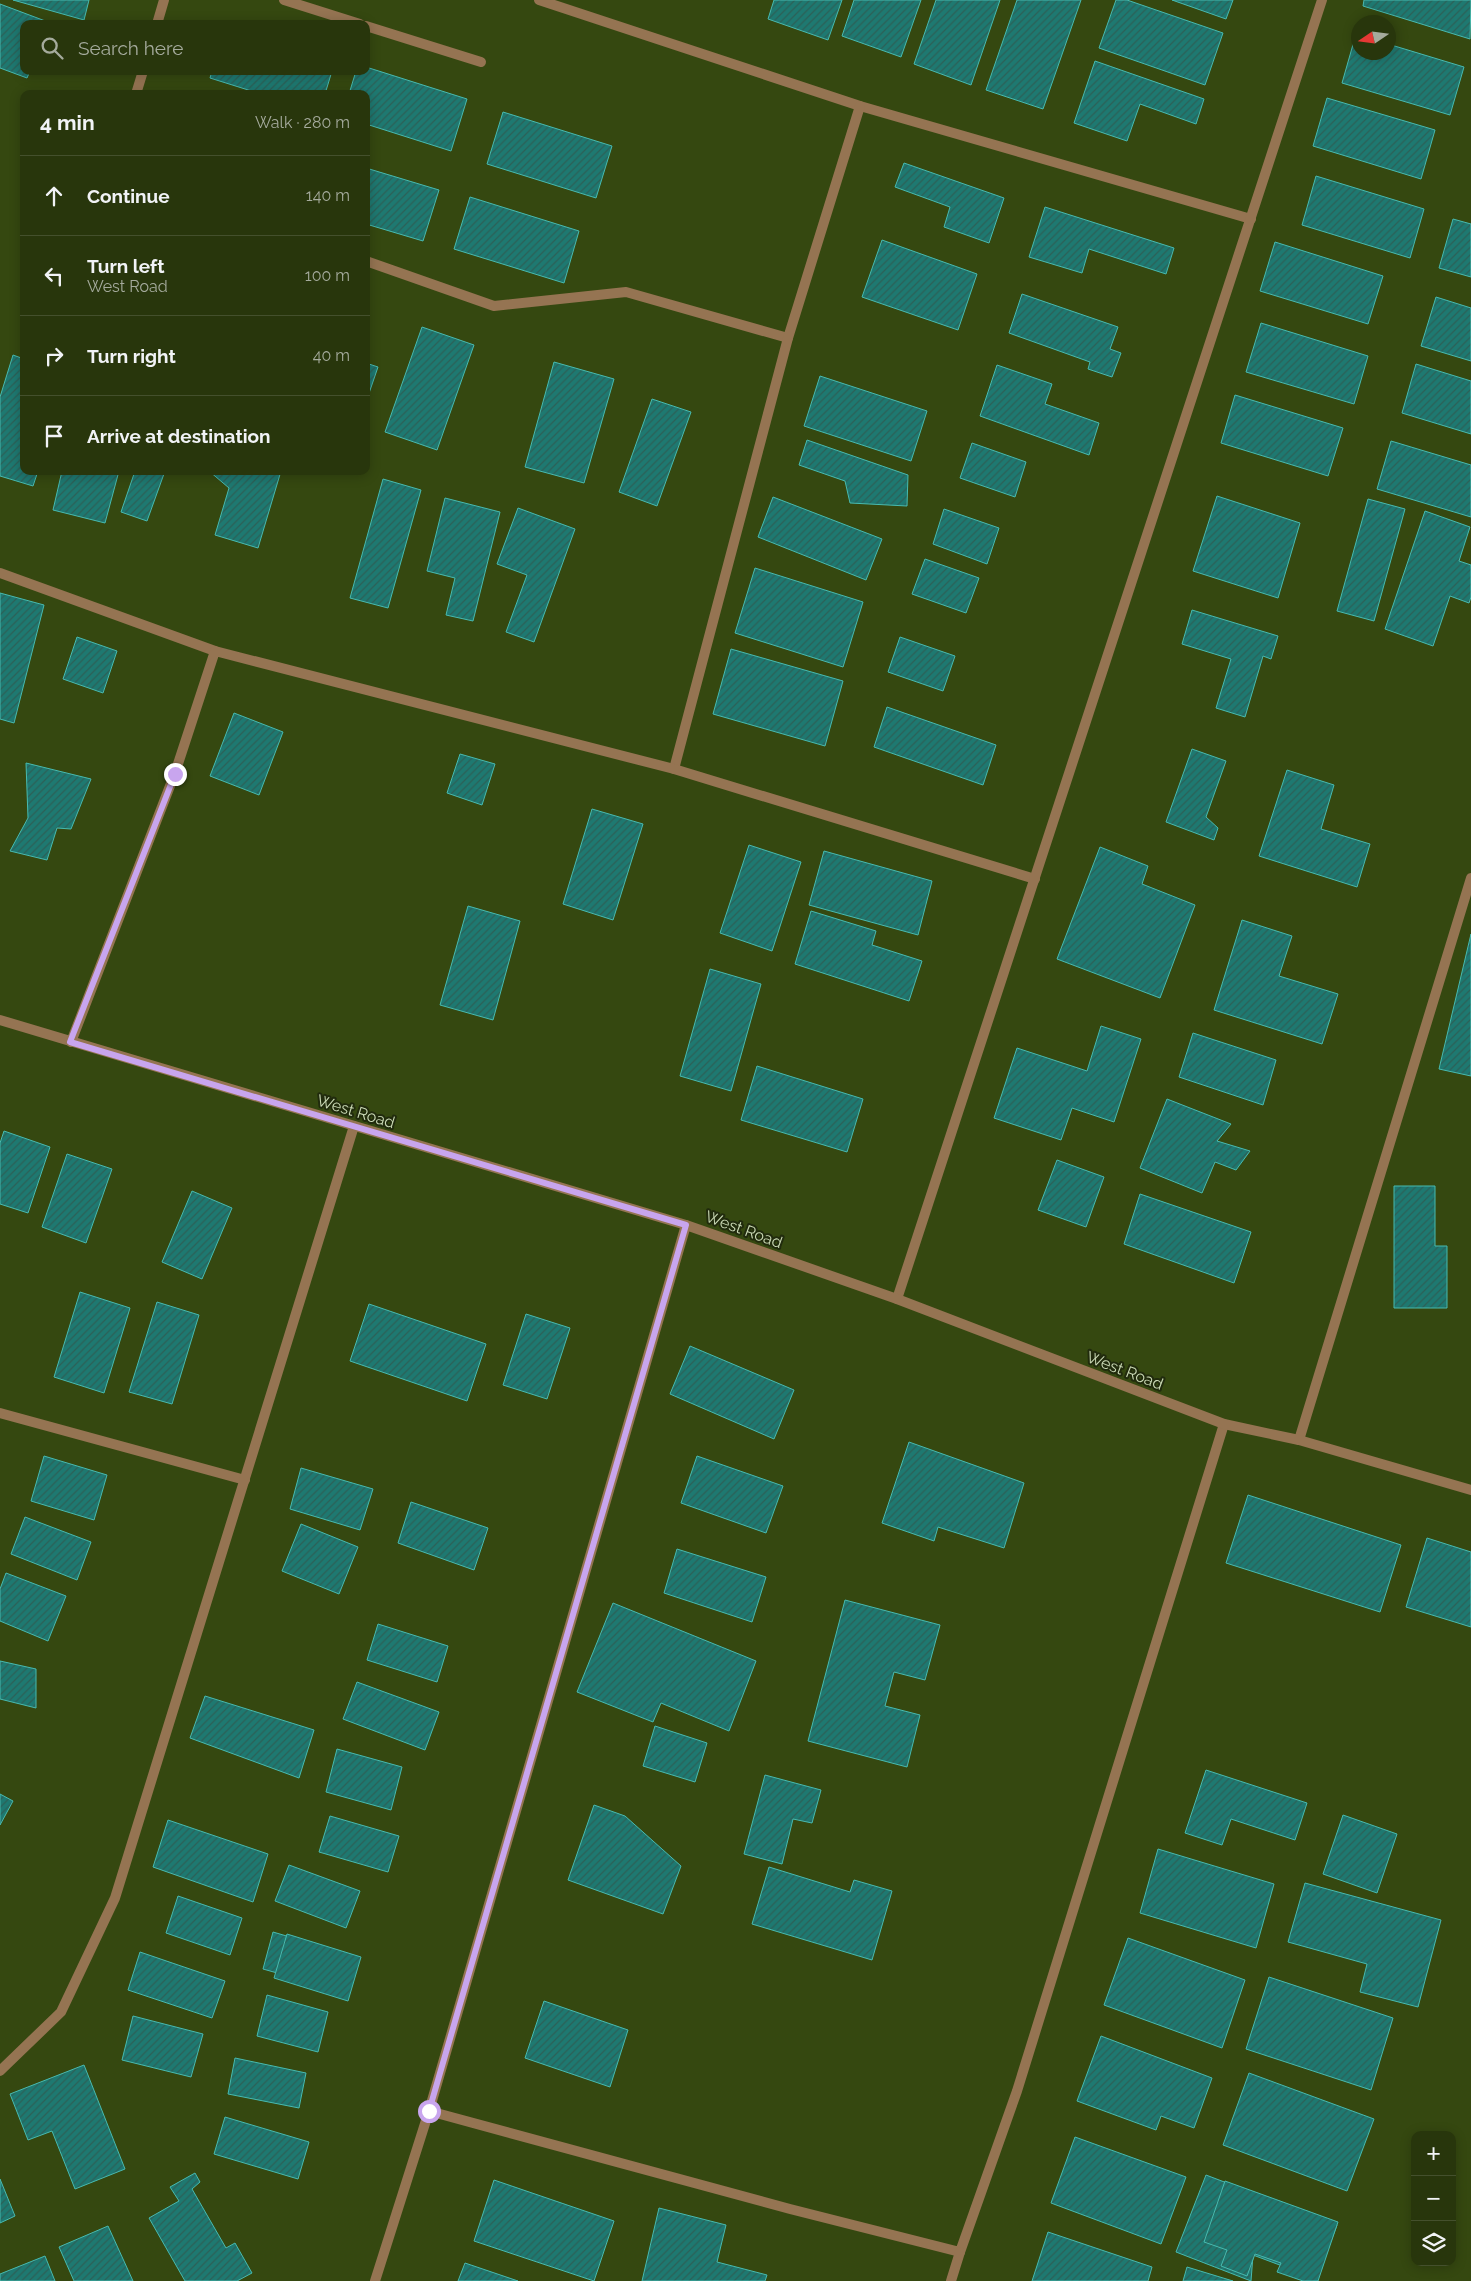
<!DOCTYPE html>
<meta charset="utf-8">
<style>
:root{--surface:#28360c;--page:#303e15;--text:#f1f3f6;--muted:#a5ab9d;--line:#44502d}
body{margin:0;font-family:Raleway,sans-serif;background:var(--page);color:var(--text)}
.controls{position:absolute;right:15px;bottom:15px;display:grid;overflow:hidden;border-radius:10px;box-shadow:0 2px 12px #0003}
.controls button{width:45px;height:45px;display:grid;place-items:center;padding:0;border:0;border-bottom:1px solid var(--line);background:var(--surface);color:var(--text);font:25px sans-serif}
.compass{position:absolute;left:1351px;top:15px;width:45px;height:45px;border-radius:50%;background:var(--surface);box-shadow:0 2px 12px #0003;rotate:257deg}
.stop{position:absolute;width:15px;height:15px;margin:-11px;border:4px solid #c8a5ee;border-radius:50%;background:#fff}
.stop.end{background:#c8a5ee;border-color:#fff;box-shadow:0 1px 5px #0008}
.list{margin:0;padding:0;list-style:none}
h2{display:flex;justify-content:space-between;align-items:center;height:65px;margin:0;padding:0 20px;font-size:21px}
h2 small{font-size:16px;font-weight:400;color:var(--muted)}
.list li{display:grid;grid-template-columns:32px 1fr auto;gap:15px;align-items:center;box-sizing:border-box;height:80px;padding:0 20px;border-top:1px solid var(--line)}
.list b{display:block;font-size:19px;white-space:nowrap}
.list p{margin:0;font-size:16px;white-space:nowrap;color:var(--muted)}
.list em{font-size:16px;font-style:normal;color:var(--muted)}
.icon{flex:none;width:28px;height:28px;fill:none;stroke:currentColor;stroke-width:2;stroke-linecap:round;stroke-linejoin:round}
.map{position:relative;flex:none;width:1471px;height:2281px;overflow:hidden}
.search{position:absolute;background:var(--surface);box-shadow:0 2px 12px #0003;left:20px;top:20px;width:350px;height:55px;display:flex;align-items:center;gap:12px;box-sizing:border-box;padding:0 18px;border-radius:10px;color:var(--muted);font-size:19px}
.panel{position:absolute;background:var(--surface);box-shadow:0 2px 12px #0003;left:20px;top:90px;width:350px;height:385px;border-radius:10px}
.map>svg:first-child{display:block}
</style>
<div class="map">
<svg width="1471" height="2281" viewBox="0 0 1471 2281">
<defs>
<pattern id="building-hatch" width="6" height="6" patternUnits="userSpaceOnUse" patternTransform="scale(1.25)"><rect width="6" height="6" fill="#1e7971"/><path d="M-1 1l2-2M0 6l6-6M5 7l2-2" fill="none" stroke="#2c6057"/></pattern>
</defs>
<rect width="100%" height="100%" fill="#354810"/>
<g fill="url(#building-hatch)" stroke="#48baaf">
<polygon points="13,0 89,0 84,20"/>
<polygon points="774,0 842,0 828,40 768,19"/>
<polygon points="854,0 921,0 901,57 842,36"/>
<polygon points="936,0 1000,0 971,85 914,64"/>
<polygon points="1017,0 1081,0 1043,109 986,90"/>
<polygon points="1116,0 1127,0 1223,33 1205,85 1099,48"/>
<polygon points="1172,0 1233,0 1226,19"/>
<polygon points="1364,0 1471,0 1470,39 1363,6"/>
<polygon points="0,4 48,22 47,24 24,24 24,71 30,71 27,78 0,68"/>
<polygon points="1356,34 1358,35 1358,52 1388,52 1388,44 1464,67 1450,115 1342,83"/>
<polygon points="1095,61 1204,99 1196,124 1140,104 1127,141 1074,123"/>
<polygon points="366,67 467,99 451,151 366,124 366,94 349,94 356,71 366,71"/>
<polygon points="212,71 332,71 325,94 261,94 210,78"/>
<polygon points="1327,98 1435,130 1421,179 1313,146"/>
<polygon points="503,112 612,146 596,198 487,164"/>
<polygon points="904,163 1004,198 989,243 944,227 950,207 895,187"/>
<polygon points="366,168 439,190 423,241 366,224"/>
<polygon points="1316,176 1424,209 1410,258 1302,225"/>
<polygon points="470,197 579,231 564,283 454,249"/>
<polygon points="1045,207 1174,248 1166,274 1089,249 1082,273 1029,257"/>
<polygon points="1453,219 1471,224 1471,277 1439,268"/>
<polygon points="882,240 977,274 958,330 862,297"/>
<polygon points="1275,242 1383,276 1368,324 1260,291"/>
<polygon points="1022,294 1118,327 1110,349 1121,353 1112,377 1088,369 1090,362 1009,333"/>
<polygon points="1436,297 1471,308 1471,361 1421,346"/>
<polygon points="1261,323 1368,356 1354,404 1246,372"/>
<polygon points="422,327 474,345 437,450 385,432"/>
<polygon points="13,355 24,359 24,471 38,471 33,486 0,476 0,397"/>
<polygon points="554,362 614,379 584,483 525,467"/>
<polygon points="366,363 378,367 366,402"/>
<polygon points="1416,364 1471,381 1471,434 1402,413"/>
<polygon points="997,365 1052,384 1045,404 1099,423 1089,455 980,416"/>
<polygon points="820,376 927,411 911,461 804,426"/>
<polygon points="1235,395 1343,428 1328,476 1221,443"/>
<polygon points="652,399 691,412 657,506 619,492"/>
<polygon points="807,440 908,475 907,506 850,503 845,481 799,465"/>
<polygon points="1391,441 1471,465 1471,517 1377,489"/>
<polygon points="972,443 1026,462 1015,497 960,478"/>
<polygon points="62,471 119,471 105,523 53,510"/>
<polygon points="135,471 165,471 147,521 121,512"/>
<polygon points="209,471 281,471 258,548 215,535 229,488"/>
<polygon points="383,479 421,490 388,608 350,598"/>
<polygon points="1217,496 1300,523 1278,598 1193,571"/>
<polygon points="773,497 882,539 866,580 758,537"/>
<polygon points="445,498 500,512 473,621 446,615 455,578 427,571"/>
<polygon points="1368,499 1405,509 1374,621 1337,611"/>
<polygon points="518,508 575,529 534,642 506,632 527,575 497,564"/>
<polygon points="944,509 999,528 987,564 933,544"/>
<polygon points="1425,511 1470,527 1459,561 1471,565 1471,597 1469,603 1450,596 1433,646 1385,629"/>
<polygon points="925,559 979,578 966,613 912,594"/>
<polygon points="755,568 863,602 843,667 735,633"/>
<polygon points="0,593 44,605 14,723 0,719"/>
<polygon points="1192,610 1278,636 1271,659 1263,656 1245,717 1216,708 1231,659 1182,644"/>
<polygon points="77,637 117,651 103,693 63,679"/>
<polygon points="900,637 955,656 943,691 888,672"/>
<polygon points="731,649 843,681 825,746 713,714"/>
<polygon points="887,707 996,745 983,785 874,747"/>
<polygon points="234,713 283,732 259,795 210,776"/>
<polygon points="1192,749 1226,761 1206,817 1218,828 1214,840 1166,822"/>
<polygon points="460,754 495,764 482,805 447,793"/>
<polygon points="26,763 91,779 71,829 57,828 47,860 10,851 28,818"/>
<polygon points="1287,770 1334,785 1321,829 1370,844 1357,887 1259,856"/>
<polygon points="592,809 643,824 613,920 563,904"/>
<polygon points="749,845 801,862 772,951 720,933"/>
<polygon points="1100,847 1148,866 1142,884 1195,905 1160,998 1057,959"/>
<polygon points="824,851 932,881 918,935 809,905"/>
<polygon points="468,906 520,921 493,1020 440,1005"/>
<polygon points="811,911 876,931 872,945 922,961 909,1001 795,964"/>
<polygon points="1242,920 1292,936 1279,976 1338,994 1322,1044 1214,1010"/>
<polygon points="1471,934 1471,1076 1439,1069"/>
<polygon points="710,969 761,984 731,1091 680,1076"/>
<polygon points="1101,1026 1141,1039 1114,1122 1072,1108 1061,1140 994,1118 1017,1048 1087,1071"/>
<polygon points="1193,1033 1276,1060 1263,1105 1179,1077"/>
<polygon points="757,1066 863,1099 847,1152 741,1120"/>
<polygon points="1167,1099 1231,1124 1217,1141 1250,1151 1236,1170 1215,1162 1202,1193 1140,1168"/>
<polygon points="4,1131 50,1147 28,1213 0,1204 0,1143"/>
<polygon points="67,1154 112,1169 86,1243 42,1227"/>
<polygon points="1057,1160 1104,1177 1086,1227 1038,1210"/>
<polygon points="1394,1186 1435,1186 1435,1246 1447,1246 1447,1308 1394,1308"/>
<polygon points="192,1191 232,1208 202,1279 162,1262"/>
<polygon points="1140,1194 1251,1232 1234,1283 1124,1244"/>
<polygon points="80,1292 130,1308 104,1393 54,1377"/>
<polygon points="157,1302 199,1315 172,1404 129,1392"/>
<polygon points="369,1304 486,1344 467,1401 350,1361"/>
<polygon points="526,1314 570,1328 547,1399 503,1385"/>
<polygon points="690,1346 794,1390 774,1439 670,1394"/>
<polygon points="909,1442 1024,1483 1004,1548 938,1527 934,1541 882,1523"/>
<polygon points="44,1456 107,1475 94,1520 31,1501"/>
<polygon points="697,1456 783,1486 766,1533 681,1503"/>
<polygon points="301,1468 373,1489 360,1530 290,1509"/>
<polygon points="1248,1495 1401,1545 1380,1612 1226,1563"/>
<polygon points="411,1502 488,1528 474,1570 398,1543"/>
<polygon points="25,1517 91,1542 77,1580 11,1554"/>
<polygon points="301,1524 358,1547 339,1594 282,1571"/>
<polygon points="1427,1538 1471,1552 1471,1627 1406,1607"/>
<polygon points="677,1549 766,1577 752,1622 664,1593"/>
<polygon points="6,1573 66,1596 48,1641 0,1621 0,1589"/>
<polygon points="845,1600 940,1625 925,1680 894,1672 885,1706 920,1715 907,1767 808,1741"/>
<polygon points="613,1603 756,1661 729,1731 661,1703 653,1722 577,1692"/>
<polygon points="378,1624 448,1646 437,1682 367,1660"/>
<polygon points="0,1661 36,1669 36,1708 0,1699"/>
<polygon points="357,1682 439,1712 425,1750 343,1719"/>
<polygon points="205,1696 314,1730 299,1778 190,1738"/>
<polygon points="655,1726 707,1743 695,1782 643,1766"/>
<polygon points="337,1749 402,1767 391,1810 326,1792"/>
<polygon points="1206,1770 1307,1803 1295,1840 1231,1819 1222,1845 1185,1833"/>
<polygon points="765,1775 821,1790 812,1823 793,1819 782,1864 744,1854"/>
<polygon points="0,1794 13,1801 0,1825"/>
<polygon points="594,1805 625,1816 681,1866 663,1914 568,1880"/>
<polygon points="1343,1815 1397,1834 1377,1893 1323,1874"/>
<polygon points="330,1816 399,1836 388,1872 319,1852"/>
<polygon points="168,1820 268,1854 253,1902 153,1867"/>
<polygon points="1158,1849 1274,1884 1256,1948 1140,1913"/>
<polygon points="289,1865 360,1891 346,1928 275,1901"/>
<polygon points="769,1867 850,1892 854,1880 892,1891 872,1960 752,1924"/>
<polygon points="1305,1883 1441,1920 1418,2007 1360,1992 1367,1964 1288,1942"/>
<polygon points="178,1896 242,1918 230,1955 166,1933"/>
<polygon points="273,1932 358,1957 348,1993 263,1969"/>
<polygon points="287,1934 361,1957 348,2001 274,1978"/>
<polygon points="1128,1938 1245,1980 1222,2048 1104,2005"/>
<polygon points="140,1952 225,1981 212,2018 128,1990"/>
<polygon points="1269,1977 1393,2018 1371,2090 1246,2049"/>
<polygon points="267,1995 328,2012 318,2052 257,2036"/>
<polygon points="544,2001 628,2030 610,2087 525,2058"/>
<polygon points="133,2016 203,2034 191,2077 122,2060"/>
<polygon points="1101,2036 1212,2078 1194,2128 1161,2116 1156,2130 1077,2101"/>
<polygon points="235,2058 306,2073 299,2108 228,2094"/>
<polygon points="84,2065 125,2169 75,2189 52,2131 28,2140 10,2094"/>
<polygon points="1249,2073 1374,2119 1347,2191 1223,2145"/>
<polygon points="225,2117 309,2142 298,2179 214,2154"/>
<polygon points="1075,2137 1186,2177 1161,2244 1051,2203"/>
<polygon points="195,2173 200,2182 192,2189 226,2248 235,2243 252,2273 237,2281 185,2281 149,2218 179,2201 170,2187"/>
<polygon points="1206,2175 1337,2225 1317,2279 1253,2255 1251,2281 1176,2252"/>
<polygon points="0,2179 15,2216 0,2223"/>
<polygon points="494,2180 614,2221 594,2281 474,2241"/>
<polygon points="1225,2181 1338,2222 1318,2281 1303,2281 1277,2272 1281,2263 1255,2254 1247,2276 1221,2266 1227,2250 1204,2242"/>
<polygon points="659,2208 726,2225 717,2262 767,2275 765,2281 642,2281"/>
<polygon points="108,2226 133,2281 74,2281 59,2247"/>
<polygon points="1048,2232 1152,2267 1148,2281 1032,2281"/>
<polygon points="45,2256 55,2281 0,2281 0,2274"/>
<polygon points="465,2263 518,2281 458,2281"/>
<polygon points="1187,2267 1233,2281 1183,2281"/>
</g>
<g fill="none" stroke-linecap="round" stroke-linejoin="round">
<g stroke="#957452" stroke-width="10">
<polyline points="284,0 360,24"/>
<polyline points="157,24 164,0"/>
<polyline points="366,26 481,62"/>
<polyline points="136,94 143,71"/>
<polyline points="366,261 494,306 626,292 788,338"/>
</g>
<g stroke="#957452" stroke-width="10">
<polyline points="539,0 860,106 1251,219"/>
<polyline points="0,573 215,651"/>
<polyline points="674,769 788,338 860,106"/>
<polyline points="71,1042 175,773 215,651 674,769 1035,879"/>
<polyline points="897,1299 1322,0"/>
<polyline points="0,1413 245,1480"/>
<polyline points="1299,1440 1471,878"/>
<polyline points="0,2071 61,2012 115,1898 354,1126"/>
<polyline points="429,2111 790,2209 960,2252 1017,2091 1224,1424"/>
<polyline points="375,2281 429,2111 686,1225"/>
<polyline points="951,2281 960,2252"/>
</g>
<polyline stroke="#957452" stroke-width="10" points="0,1020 686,1225 897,1299 1224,1424 1299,1440 1471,1490"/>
</g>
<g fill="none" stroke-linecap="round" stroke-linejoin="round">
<polyline stroke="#c8a5ee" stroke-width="6" points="175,774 70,1042 686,1225 429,2111"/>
</g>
<g text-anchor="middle" stroke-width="4" stroke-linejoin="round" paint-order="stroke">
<g font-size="16" fill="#cbdab6" stroke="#212b0d">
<text transform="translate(356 1111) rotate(17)" y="6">West Road</text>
<text transform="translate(744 1229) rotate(20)" y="6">West Road</text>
<text transform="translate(1125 1370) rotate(21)" y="6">West Road</text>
</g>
</g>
</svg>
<div class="controls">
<button>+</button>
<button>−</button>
<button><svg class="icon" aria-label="layers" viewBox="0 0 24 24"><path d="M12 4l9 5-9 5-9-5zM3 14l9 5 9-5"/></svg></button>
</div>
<svg class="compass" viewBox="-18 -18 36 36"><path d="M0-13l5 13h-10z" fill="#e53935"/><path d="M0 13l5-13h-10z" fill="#a5ab9d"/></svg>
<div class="stop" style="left:429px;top:2111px"></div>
<div class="stop end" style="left:175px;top:774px"></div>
<div class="search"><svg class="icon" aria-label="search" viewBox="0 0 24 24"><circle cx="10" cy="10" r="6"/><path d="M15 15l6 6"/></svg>Search here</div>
<section class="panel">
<h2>4 min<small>Walk · 280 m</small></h2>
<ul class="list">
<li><svg class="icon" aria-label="ahead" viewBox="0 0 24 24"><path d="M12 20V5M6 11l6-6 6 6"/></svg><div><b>Continue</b></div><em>140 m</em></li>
<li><svg class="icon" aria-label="left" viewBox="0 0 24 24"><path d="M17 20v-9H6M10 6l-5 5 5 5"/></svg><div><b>Turn left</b><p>West Road</p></div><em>100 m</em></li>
<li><svg class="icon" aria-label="right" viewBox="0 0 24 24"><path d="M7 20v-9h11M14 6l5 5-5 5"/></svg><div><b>Turn right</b></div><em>40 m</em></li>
<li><svg class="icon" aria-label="arrive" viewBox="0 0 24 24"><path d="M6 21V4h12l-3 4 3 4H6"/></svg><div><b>Arrive at destination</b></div></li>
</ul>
</section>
</div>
